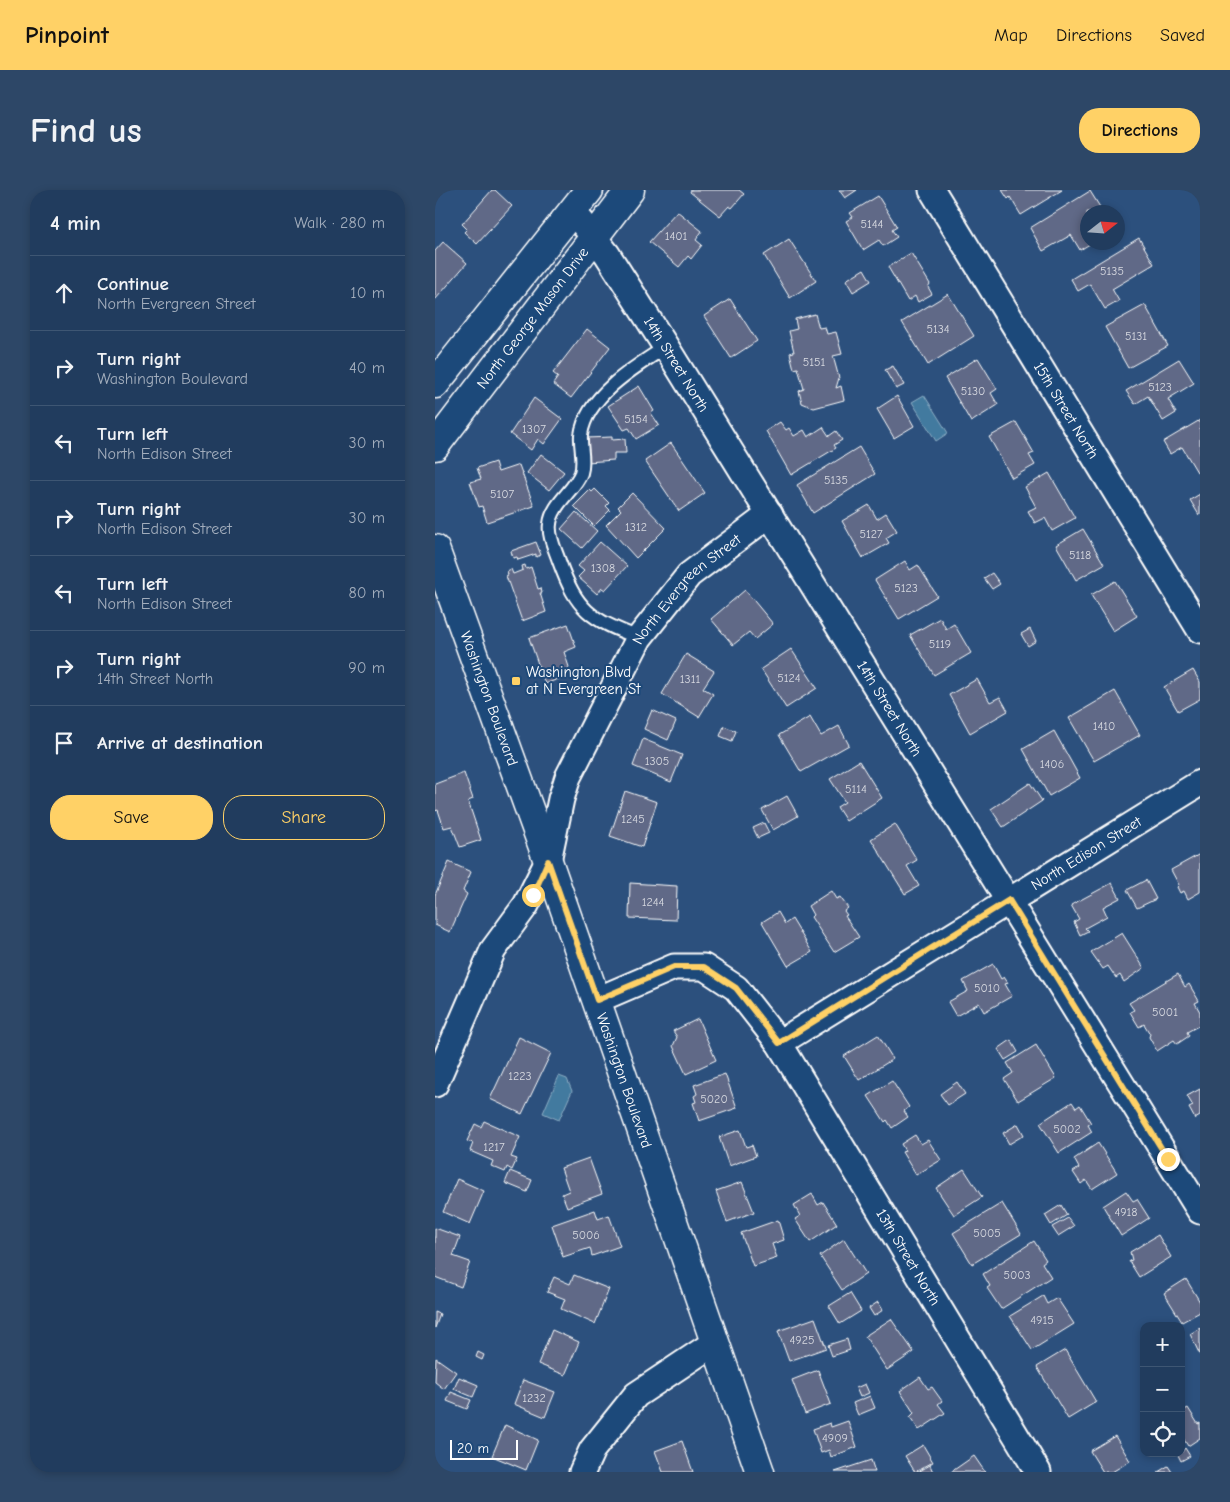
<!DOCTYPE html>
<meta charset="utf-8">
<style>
:root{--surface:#213c5e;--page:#2d4767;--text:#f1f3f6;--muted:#a2adbc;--line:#3e5673;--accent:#ffd166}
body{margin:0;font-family:"Comic Neue",sans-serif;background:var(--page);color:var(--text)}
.controls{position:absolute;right:15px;bottom:15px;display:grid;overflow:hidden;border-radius:10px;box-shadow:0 2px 8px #0003}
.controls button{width:45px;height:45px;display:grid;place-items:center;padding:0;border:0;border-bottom:1px solid var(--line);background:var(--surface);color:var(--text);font:25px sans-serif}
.compass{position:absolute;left:645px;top:15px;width:45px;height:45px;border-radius:50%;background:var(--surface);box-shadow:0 2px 8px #0003;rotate:73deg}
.scale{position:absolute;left:15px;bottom:12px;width:68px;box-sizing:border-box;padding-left:5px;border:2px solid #fff;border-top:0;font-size:14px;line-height:18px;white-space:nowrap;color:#fff;-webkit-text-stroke:4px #1f4a7a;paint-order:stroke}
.stop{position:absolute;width:15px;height:15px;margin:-11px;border:4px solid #ffd166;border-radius:50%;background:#fff}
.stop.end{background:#ffd166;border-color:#fff;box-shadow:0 1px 5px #0008}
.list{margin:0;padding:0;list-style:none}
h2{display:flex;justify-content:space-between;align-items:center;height:65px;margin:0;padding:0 20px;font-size:21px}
h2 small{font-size:16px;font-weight:400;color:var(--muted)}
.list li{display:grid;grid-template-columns:32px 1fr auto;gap:15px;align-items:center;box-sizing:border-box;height:75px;padding:0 20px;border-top:1px solid var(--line)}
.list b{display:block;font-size:19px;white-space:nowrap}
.list p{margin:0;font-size:16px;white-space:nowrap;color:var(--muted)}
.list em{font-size:16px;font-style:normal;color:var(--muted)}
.actions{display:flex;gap:10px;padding:15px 20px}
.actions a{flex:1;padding:11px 0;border:1px solid var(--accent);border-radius:20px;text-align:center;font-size:18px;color:var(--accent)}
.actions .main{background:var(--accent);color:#111}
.icon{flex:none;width:28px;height:28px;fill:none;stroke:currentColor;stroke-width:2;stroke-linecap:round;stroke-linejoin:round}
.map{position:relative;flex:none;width:765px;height:1282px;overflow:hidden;border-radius:20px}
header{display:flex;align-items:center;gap:30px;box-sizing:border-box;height:70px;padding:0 25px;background:var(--accent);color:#111}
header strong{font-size:24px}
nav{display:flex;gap:28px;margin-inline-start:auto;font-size:18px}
.intro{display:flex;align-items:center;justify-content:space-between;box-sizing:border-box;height:120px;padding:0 30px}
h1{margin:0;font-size:35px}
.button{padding:12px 22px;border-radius:20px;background:var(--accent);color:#111;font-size:18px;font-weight:700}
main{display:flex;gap:30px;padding:0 30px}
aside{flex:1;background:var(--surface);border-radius:20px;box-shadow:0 2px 8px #0003}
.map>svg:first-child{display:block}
</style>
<header>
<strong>Pinpoint</strong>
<nav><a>Map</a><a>Directions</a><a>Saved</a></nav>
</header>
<div class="intro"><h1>Find us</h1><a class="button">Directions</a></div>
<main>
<aside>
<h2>4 min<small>Walk · 280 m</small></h2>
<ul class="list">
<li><svg class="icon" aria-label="ahead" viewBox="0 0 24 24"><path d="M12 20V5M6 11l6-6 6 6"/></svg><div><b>Continue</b><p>North Evergreen Street</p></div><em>10 m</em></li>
<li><svg class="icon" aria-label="right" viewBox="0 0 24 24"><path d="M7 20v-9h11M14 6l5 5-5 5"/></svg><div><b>Turn right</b><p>Washington Boulevard</p></div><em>40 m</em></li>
<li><svg class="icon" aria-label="left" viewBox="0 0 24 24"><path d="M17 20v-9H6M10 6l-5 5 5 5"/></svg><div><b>Turn left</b><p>North Edison Street</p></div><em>30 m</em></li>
<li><svg class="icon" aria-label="right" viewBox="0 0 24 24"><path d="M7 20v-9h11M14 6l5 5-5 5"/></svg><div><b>Turn right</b><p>North Edison Street</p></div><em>30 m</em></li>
<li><svg class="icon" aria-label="left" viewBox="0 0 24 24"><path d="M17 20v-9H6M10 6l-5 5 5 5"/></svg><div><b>Turn left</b><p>North Edison Street</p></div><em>80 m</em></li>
<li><svg class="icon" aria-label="right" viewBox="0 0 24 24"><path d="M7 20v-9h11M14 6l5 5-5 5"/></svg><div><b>Turn right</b><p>14th Street North</p></div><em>90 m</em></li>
<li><svg class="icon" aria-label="arrive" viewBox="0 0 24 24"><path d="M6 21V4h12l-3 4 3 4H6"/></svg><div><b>Arrive at destination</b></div></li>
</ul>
<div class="actions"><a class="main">Save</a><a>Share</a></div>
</aside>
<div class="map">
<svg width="765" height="1282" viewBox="0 0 765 1282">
<rect width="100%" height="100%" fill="#2c507d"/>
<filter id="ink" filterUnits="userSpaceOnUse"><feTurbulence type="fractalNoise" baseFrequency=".02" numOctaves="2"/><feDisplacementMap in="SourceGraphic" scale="10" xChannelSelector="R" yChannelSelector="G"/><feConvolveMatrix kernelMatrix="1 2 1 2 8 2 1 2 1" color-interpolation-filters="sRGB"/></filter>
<g filter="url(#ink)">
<g fill="#437a9f" stroke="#8eafc5">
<polygon points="489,205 513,243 501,251 477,212"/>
<polygon points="124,886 132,889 137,901 124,930 108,923"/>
</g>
<g fill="#616987" stroke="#fff">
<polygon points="57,0 60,0 77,16 42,54 29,42 32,39 27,34"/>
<polygon points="256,0 304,0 309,4 297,18 294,16 285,26 255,2"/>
<polygon points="404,0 422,0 410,8"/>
<polygon points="567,0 627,0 586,25 575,7 573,9"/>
<polygon points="655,1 668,22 652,22 652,52 658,52 645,60 636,45 608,61 595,38"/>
<polygon points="443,6 462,37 457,40 462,47 448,56 444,50 428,60 411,31 418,27 415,23"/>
<polygon points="242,21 267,41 261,50 267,55 256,69 253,66 244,77 214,52"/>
<polygon points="704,48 719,74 677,99 684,111 670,119 655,94 643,101 636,89"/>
<polygon points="354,49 381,91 355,108 329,65"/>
<polygon points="8,52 32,73 0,110 0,61"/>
<polygon points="476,63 495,94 493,97 497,104 483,112 480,106 473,111 453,77"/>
<polygon points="429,79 436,91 418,102 411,90"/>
<polygon points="513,104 539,146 493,175 467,132"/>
<polygon points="295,109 322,151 296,168 269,126"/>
<polygon points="710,115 733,156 693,178 670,137"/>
<polygon points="380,124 384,138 390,137 392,144 401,142 407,164 398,166 404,188 401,198 406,196 409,210 379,218 367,213 364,201 369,199 363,178 359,179 355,163 359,162 354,141 362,139 360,129"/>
<polygon points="152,139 175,157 136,208 118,194 123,187 118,183"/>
<polygon points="543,168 562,199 556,203 563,215 536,232 510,188"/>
<polygon points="744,169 759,193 733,209 741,223 728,231 713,206 700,214 691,201"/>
<polygon points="458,176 469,195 461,199 450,180"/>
<polygon points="204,196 219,221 216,223 224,235 201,249 194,238 189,240 173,216"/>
<polygon points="462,206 479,236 459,248 442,219"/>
<polygon points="99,208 127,229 109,254 103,249 96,260 75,244"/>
<polygon points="765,230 765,281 762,282 747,257 735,264 728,252"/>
<polygon points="345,232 351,240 354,238 359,246 369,240 373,247 388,237 394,246 401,241 407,250 399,255 401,258 356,285 331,241"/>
<polygon points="581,232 599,263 594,265 600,275 577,288 554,247"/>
<polygon points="177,247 177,250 190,249 191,263 179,263 179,270 152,272 151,248"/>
<polygon points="236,253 270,303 244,321 210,271"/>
<polygon points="424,257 440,284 378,323 362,295"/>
<polygon points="106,264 129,282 114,300 92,283"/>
<polygon points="60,272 63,282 84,275 99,316 52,332 47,316 44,317 35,292 46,289 42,278"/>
<polygon points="614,283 640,328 617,341 610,328 600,333 593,321 601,317 590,297"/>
<polygon points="160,299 174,313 171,316 175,320 159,336 139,316 155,300 157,302"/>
<polygon points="197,303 231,338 201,368 171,335 186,320 183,317"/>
<polygon points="765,304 765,324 764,325 755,310"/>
<polygon points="434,315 442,329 451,323 462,341 451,348 454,353 428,368 407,331"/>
<polygon points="141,322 162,341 147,358 126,339"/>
<polygon points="648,339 669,374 641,390 621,355"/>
<polygon points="101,352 106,365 101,367 101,364 83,370 82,367 78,368 76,361"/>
<polygon points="165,352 192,376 170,400 167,398 162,404 143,387 149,381 143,376"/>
<polygon points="470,371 475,380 483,375 502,406 464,429 440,390"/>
<polygon points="90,375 91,379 96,377 103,399 106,398 107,403 105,403 111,422 87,431 71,386 73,385 72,381 76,379 78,384 88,380 87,376"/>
<polygon points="557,383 565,394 557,399 549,388"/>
<polygon points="680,391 702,426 678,441 656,405"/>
<polygon points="310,400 338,434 320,449 314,442 298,455 276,429"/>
<polygon points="505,428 511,439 519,434 536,463 499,485 475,445"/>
<polygon points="133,434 141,457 129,462 134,477 129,487 110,494 94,448"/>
<polygon points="595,439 601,451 593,456 586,444"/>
<polygon points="356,459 382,498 351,518 326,479"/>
<polygon points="251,464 279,481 268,498 278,504 264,527 227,504"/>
<polygon points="758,480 765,492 765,509 743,521 729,497"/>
<polygon points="542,489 555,512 565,507 573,521 535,543 514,505"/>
<polygon points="680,501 705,545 659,571 634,528"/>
<polygon points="217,520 241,531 233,550 209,539"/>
<polygon points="375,527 386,546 404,536 414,555 366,582 344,545"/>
<polygon points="289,536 301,541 297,551 285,546"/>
<polygon points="619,541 645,588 614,606 588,559"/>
<polygon points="208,549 247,565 236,592 198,576"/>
<polygon points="424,571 447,608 411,631 402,617 410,612 395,589"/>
<polygon points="29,583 38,609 33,611 46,650 25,657 17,636 9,638 3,620 0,621 0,594"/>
<polygon points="595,593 607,611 568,637 556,619"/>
<polygon points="190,601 222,612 207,657 175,646"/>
<polygon points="352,606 363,626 338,640 327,620"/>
<polygon points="329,633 334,643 323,648 318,638"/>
<polygon points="460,634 482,670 472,676 484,696 470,704 436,649"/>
<polygon points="765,664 765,702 753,709 749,701 745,703 742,697 744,695 736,680"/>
<polygon points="14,672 36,682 28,701 32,704 15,742 0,735 0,705"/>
<polygon points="711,690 721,709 702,718 692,700"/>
<polygon points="195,693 242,696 241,730 194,728"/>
<polygon points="677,693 685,708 668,717 672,726 650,738 653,741 645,745 639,732 644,729 636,715"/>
<polygon points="396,701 401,709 405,707 413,718 409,721 412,725 410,726 424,747 399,762 376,727 378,725 373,716"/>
<polygon points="343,722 350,734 357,729 377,762 353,776 327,732"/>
<polygon points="687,743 709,778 689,792 685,785 681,788 673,776 668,779 656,762"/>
<polygon points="558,774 566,789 569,787 573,793 570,794 577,806 549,822 544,813 521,826 513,812 533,801 528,791"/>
<polygon points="743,784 750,797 754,794 764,811 760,813 765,822 765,835 752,842 754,846 742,854 739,850 722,861 714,847 715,844 709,834 704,837 695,822 699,820 694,813"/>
<polygon points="263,829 281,870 251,884 238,856 242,847 238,841"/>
<polygon points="443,845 458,869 424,890 409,866"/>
<polygon points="84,847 116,863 87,924 55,909"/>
<polygon points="576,850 583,862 570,870 563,859"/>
<polygon points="601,855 621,888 583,911 569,889 578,883 572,873"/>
<polygon points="290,884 302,918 264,931 258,913 261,912 259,906 262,904 259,895"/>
<polygon points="457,891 474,917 469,921 473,927 457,938 452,930 450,932 433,906"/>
<polygon points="522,892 530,904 513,915 505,904"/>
<polygon points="765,899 765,926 760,929 754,918 758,916 752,906"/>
<polygon points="637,912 641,918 645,915 656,933 653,935 657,942 624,963 605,933"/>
<polygon points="49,931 85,947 76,967 82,969 77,980 72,977 70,982 56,976 58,971 35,961 38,953 32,951 40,934 46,937"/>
<polygon points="583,934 589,945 574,954 568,943"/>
<polygon points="305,940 311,957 317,955 321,966 294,976 284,947"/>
<polygon points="480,945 486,954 493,950 506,970 481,985 467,962 470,961 466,954"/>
<polygon points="663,953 682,983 657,999 651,990 646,994 638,982 644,978 639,969"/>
<polygon points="154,968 167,1004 132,1017 127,1004 134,1001 126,978"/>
<polygon points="529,979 547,1007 519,1025 501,998"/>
<polygon points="75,981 97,990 92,1002 70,993"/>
<polygon points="22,989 49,1001 35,1034 8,1022"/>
<polygon points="307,992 319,1022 292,1032 281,1001"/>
<polygon points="691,1001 698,1011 702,1009 714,1028 686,1046 668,1016"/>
<polygon points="377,1004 383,1015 388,1012 402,1034 375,1052 360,1029 365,1026 359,1015"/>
<polygon points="567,1013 586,1044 537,1074 518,1043"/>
<polygon points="626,1015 632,1025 616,1035 610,1025"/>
<polygon points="160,1020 163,1029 174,1025 185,1056 157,1066 155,1058 128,1067 117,1035"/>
<polygon points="633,1028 639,1036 623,1046 617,1037"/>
<polygon points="343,1030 349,1050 337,1054 342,1068 318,1076 306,1043"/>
<polygon points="0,1038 25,1047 18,1066 35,1072 26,1097 0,1087"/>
<polygon points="723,1045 736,1067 704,1087 694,1071 697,1070 695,1062"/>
<polygon points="409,1049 431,1084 407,1100 385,1066"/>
<polygon points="599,1051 611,1070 607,1073 616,1087 566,1119 552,1098 555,1096 548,1084"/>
<polygon points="139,1085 174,1099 160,1134 126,1119 130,1109 112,1102 119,1087 135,1094"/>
<polygon points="751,1089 765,1112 765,1122 747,1132 729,1103"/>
<polygon points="415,1103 426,1121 405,1134 394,1116"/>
<polygon points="608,1106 612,1114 622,1108 639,1134 597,1160 575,1126"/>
<polygon points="443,1112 448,1120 439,1126 434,1118"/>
<polygon points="0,1122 5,1124 0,1138"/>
<polygon points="380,1128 391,1158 354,1171 343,1141"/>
<polygon points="456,1129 479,1162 452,1180 430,1146"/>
<polygon points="765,1138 765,1165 755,1144"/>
<polygon points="117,1140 144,1152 130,1185 103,1174"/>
<polygon points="412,1149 415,1160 397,1166 393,1155"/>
<polygon points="630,1160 661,1212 633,1229 602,1177"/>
<polygon points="43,1162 49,1165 47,1170 41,1167"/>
<polygon points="1,1168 21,1182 9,1199 0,1192"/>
<polygon points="383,1180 396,1214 370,1224 357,1190"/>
<polygon points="24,1187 43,1195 38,1207 19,1199"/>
<polygon points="485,1187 493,1199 497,1197 507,1211 503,1214 510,1223 484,1240 475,1227 479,1223 465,1201"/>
<polygon points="88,1190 120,1202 110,1227 79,1214"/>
<polygon points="430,1194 434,1203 425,1207 421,1198"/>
<polygon points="16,1202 36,1210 32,1219 12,1211"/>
<polygon points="435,1206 440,1218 423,1225 418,1213"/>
<polygon points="753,1218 763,1234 765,1233 765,1248 753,1256 746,1245 746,1222"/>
<polygon points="413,1231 422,1257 396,1267 394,1260 386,1263 378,1239 395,1233 396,1237"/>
<polygon points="70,1235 103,1250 91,1280 57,1266"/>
<polygon points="680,1246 695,1271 677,1282 668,1282 655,1261"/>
<polygon points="247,1251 258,1282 228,1282 220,1261"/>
<polygon points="488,1255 498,1272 480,1282 470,1266"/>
<polygon points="750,1258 755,1266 746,1271 742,1263 746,1263"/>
<polygon points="539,1266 550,1282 516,1282"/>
<polygon points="436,1270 440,1282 400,1282"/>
<polygon points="495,1275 498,1282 483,1282"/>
<polygon points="733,1276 737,1282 723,1282"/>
</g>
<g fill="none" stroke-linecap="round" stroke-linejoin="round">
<defs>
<path id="service" d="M204,448C155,429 142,421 124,371C120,359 113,346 115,334C117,314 139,301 146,283C150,270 145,258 146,245C151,206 201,176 231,157"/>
<g id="minor">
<path id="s1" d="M497,0L765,440"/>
<path id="s2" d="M138,21L172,64L231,157L765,1021"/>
<path id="s3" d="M162,810L239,777H269L301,798L344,853L603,1282"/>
<path id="s4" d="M344,853L765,593"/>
<path id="s5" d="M0,894L58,760L91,715L113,671L126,609L133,587L204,448L254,385L335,324"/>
<polyline points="147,1282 157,1260 201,1205 279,1153"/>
</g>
<g id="secondary">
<polyline points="0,194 154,0"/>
<path id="s6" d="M0,256L195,0"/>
<path id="s7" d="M0,359L113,671L325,1282"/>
</g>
</defs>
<use href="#service" stroke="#fff" stroke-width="16"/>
<use href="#minor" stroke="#fff" stroke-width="29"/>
<use href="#secondary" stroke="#fff" stroke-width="31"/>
<use href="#service" stroke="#1f4a7a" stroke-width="12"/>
<use href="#minor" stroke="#1f4a7a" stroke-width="25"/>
<use href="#secondary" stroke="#1f4a7a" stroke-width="28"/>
</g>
</g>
<g fill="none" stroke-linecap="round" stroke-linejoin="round" filter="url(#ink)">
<polyline stroke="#ffd166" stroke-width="6" points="98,705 113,671 162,810 239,777 269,777 301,798 344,853 574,710 733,969"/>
</g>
<rect fill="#ffd166" stroke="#1f4a7a" stroke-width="2" x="76" y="486" width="10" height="10" rx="2.5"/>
<g text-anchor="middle" stroke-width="4" stroke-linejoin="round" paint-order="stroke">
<g font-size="12" fill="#d8dae1">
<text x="437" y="38">5144</text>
<text x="241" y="50">1401</text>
<text x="677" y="85">5135</text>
<text x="503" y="143">5134</text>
<text x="701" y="150">5131</text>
<text x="379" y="176">5151</text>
<text x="725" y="201">5123</text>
<text x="538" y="205">5130</text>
<text x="201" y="233">5154</text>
<text x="99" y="243">1307</text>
<text x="401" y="294">5135</text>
<text x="67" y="308">5107</text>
<text x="201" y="341">1312</text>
<text x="436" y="348">5127</text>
<text x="645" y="369">5118</text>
<text x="168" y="382">1308</text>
<text x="471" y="402">5123</text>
<text x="505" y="458">5119</text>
<text x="354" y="492">5124</text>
<text x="255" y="493">1311</text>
<text x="669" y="540">1410</text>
<text x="222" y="575">1305</text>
<text x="617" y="578">1406</text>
<text x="421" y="603">5114</text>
<text x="198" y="633">1245</text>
<text x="218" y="716">1244</text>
<text x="552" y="802">5010</text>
<text x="730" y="826">5001</text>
<text x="85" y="890">1223</text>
<text x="279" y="913">5020</text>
<text x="632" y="943">5002</text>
<text x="59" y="961">1217</text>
<text x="691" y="1026">4918</text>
<text x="552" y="1047">5005</text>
<text x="151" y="1049">5006</text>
<text x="582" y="1089">5003</text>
<text x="607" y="1134">4915</text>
<text x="367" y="1154">4925</text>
<text x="99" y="1212">1232</text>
<text x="400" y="1252">4909</text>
</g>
<g font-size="15" fill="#fff" stroke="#1f4a7a">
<text dy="5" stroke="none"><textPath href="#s6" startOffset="161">North George Mason Drive</textPath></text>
<text dy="5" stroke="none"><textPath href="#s2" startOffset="185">14th Street North</textPath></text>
<text dy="5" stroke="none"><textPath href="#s1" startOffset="258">15th Street North</textPath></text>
<text dy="5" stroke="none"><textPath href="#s5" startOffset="562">North Evergreen Street</textPath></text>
<text dy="5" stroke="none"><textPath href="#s7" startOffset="159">Washington Boulevard</textPath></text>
<text dy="5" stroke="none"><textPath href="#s2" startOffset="590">14th Street North</textPath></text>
<text dy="5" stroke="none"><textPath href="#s4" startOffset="361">North Edison Street</textPath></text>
<text dy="5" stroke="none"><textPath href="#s7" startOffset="564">Washington Boulevard</textPath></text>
<text dy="5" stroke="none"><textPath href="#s3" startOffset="472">13th Street North</textPath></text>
</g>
<g font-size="15" fill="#fff" stroke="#1f4a7a" text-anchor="start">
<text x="91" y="487">Washington Blvd<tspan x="91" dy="17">at N Evergreen St</tspan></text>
</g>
</g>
</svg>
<div class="controls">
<button>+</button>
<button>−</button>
<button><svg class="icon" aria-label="locate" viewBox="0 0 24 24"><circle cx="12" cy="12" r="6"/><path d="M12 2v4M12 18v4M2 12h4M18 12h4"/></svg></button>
</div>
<svg class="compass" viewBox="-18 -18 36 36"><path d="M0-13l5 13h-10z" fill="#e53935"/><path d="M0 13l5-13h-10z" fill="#a2adbc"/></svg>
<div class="scale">20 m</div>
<div class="stop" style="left:98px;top:705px"></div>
<div class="stop end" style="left:733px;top:969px"></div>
</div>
</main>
